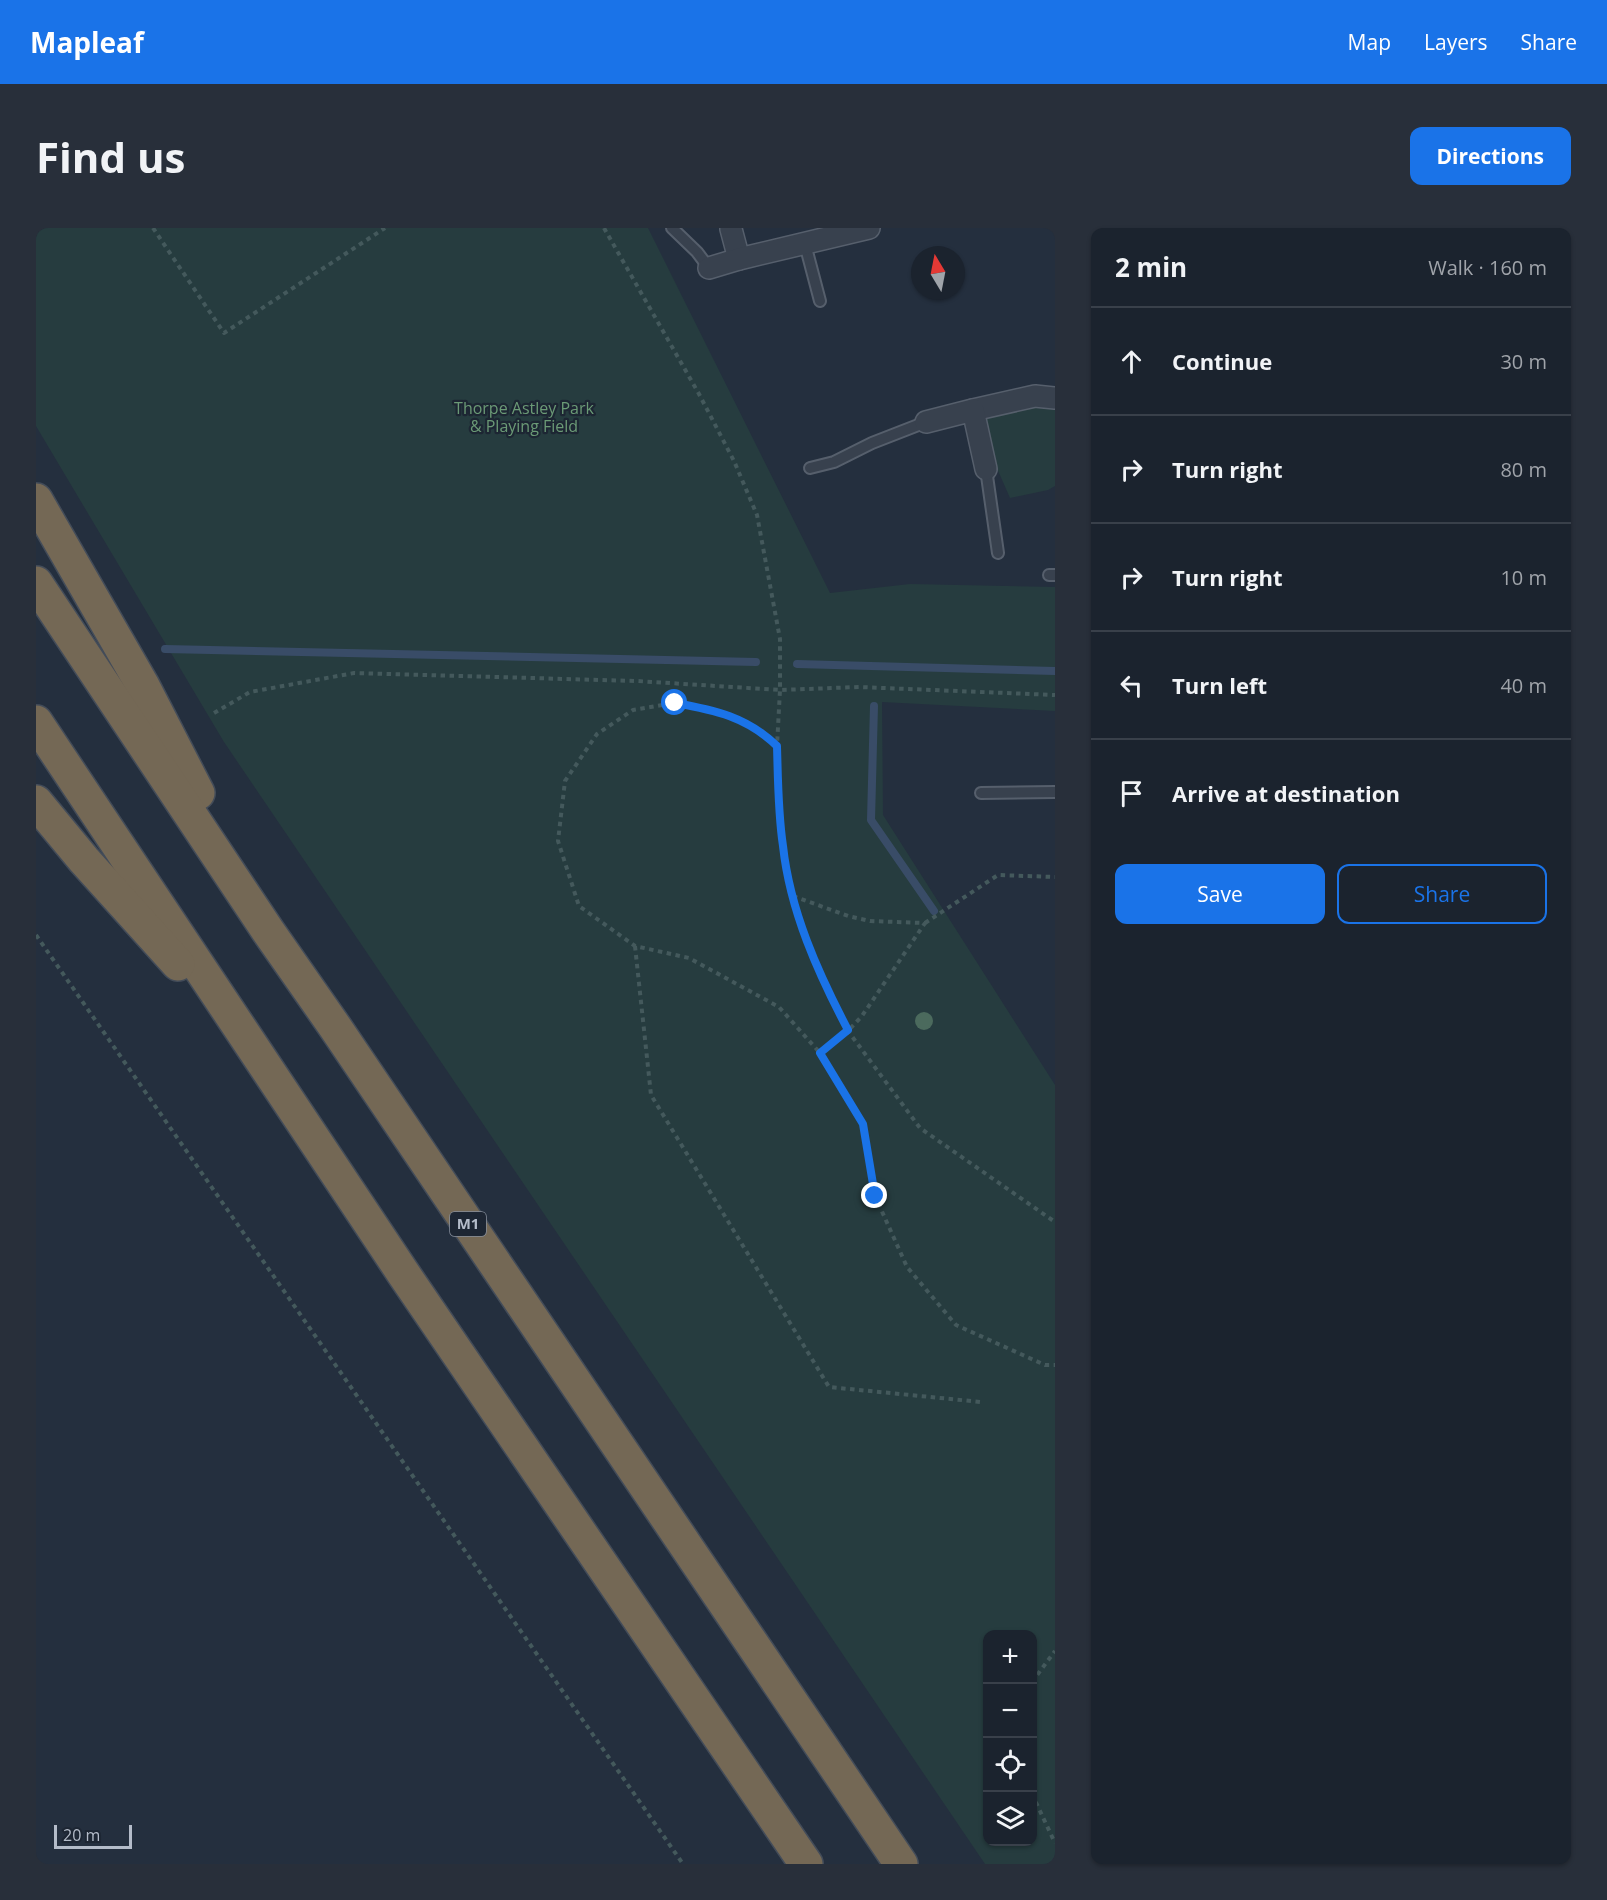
<!DOCTYPE html>
<meta charset="utf-8">
<style>
:root{--surface:#1b232e;--page:#282f3a;--text:#f1f3f6;--muted:#a0a4aa;--line:#39404a;--accent:#1a73e8}
body{margin:0;font-family:"Open Sans",sans-serif;background:var(--page);color:var(--text)}
.controls{position:absolute;right:18px;bottom:18px;display:grid;overflow:hidden;border-radius:12px;box-shadow:0 2px 4px #0004}
.controls button{width:54px;height:54px;display:grid;place-items:center;padding:0;border:0;border-bottom:2px solid var(--line);background:var(--surface);color:var(--text);font:30px sans-serif}
.compass{position:absolute;left:875px;top:18px;width:54px;height:54px;border-radius:50%;background:var(--surface);box-shadow:0 2px 4px #0004;rotate:350deg}
.scale{position:absolute;left:18px;bottom:15px;width:78px;box-sizing:border-box;padding-left:6px;border:3px solid #b4bcc9;border-top:0;font-size:16px;line-height:21px;white-space:nowrap;color:#b4bcc9;-webkit-text-stroke:4px #1d2633;paint-order:stroke}
.stop{position:absolute;width:18px;height:18px;margin:-14px;border:4px solid #1a73e8;border-radius:50%;background:#fff}
.stop.end{background:#1a73e8;border-color:#fff;box-shadow:0 2px 6px #0008}
.list{margin:0;padding:0;list-style:none}
h2{display:flex;justify-content:space-between;align-items:center;height:78px;margin:0;padding:0 24px;font-size:26px}
h2 small{font-size:20px;font-weight:400;color:var(--muted)}
.list li{display:grid;grid-template-columns:39px 1fr auto;gap:18px;align-items:center;box-sizing:border-box;height:108px;padding:0 24px;border-top:2px solid var(--line)}
.list b{display:block;font-size:22px;white-space:nowrap}
.list em{font-size:20px;font-style:normal;color:var(--muted)}
.actions{display:flex;gap:12px;padding:18px 24px}
.actions a{flex:1;padding:14px 0;border:2px solid var(--accent);border-radius:12px;text-align:center;font-size:21px;color:var(--accent)}
.actions .main{background:var(--accent);color:#fff}
.icon{flex:none;width:33px;height:33px;fill:none;stroke:currentColor;stroke-width:2;stroke-linecap:round;stroke-linejoin:round}
.map{position:relative;flex:none;width:1019px;height:1636px;overflow:hidden;border-radius:12px}
header{display:flex;align-items:center;gap:36px;box-sizing:border-box;height:84px;padding:0 30px;background:var(--accent);color:#fff}
header strong{font-size:28px}
nav{display:flex;gap:33px;margin-inline-start:auto;font-size:21px}
.intro{display:flex;align-items:center;justify-content:space-between;box-sizing:border-box;height:144px;padding:0 36px}
h1{margin:0;font-size:42px}
.button{padding:15px 27px;border-radius:12px;background:var(--accent);color:#fff;font-size:21px;font-weight:700}
main{display:flex;gap:36px;padding:0 36px}
aside{flex:1;background:var(--surface);border-radius:12px;box-shadow:0 2px 4px #0004}
.map>svg:first-child{display:block}
</style>
<header>
<strong>Mapleaf</strong>
<nav><a>Map</a><a>Layers</a><a>Share</a></nav>
</header>
<div class="intro"><h1>Find us</h1><a class="button">Directions</a></div>
<main>
<div class="map">
<svg width="1019" height="1636" viewBox="0 0 1019 1636">
<rect width="100%" height="100%" fill="#242f3e"/>
<g fill="#263c3f" fill-rule="evenodd">
<path d="M0,0H612L794,365L874,356L1019,359V483L846,474L847,587L1019,857V1636H949L188,514L0,198ZM996,1406V1614H951V1406Z"/>
<polygon points="1019,170 1019,258 1012,262 974,270 960,238 950,241 937,182"/>
</g>
<g fill="none" stroke-linecap="round" stroke-linejoin="round">
<g stroke="#394c67" stroke-width="8">
<polyline points="129,421 720,434"/>
<polyline points="761,436 1019,443"/>
<polyline points="838,478 835,592 898,683"/>
</g>
<defs>
<g id="service">
<polyline points="636,0 661,24 673,40"/>
<polyline points="769,16 784,73"/>
<polyline points="774,240 798,234 836,215 890,194"/>
<polyline points="950,241 962,325"/>
<polyline points="1013,347 1019,347"/>
<polyline points="945,565 1019,564"/>
</g>
<g id="minor">
<polyline points="695,1 703,31"/>
<polyline points="673,40 703,31 833,0"/>
<polyline points="937,182 999,168 1019,170"/>
<polyline points="890,194 937,182 950,241"/>
</g>
<g id="motorway">
<polyline points="0,272 107,458 162,565"/>
<polyline points="0,355 232,703 299,799 865,1636"/>
<polyline points="0,494 367,1045 770,1636"/>
<polyline points="0,574 48,632 142,736"/>
</g>
</defs>
<use href="#service" stroke="#565f6c" stroke-width="14"/>
<use href="#minor" stroke="#565f6c" stroke-width="24"/>
<use href="#motorway" stroke="#434c59" stroke-width="36"/>
<g stroke="#44595c" stroke-width="4" stroke-dasharray="4.5 4.5" stroke-linecap="butt">
<polyline points="117,0 188,105 349,0"/>
<polyline points="568,0 663,166 698,233 721,287 744,411 744,462 741,518 743,574 747,620 756,668 773,720 793,766 812,803 884,900 1019,994"/>
<polyline points="178,485 214,464 318,445 601,453 744,462 823,459 1019,467"/>
<polyline points="741,518 725,502 678,482 639,475 597,482 561,506 529,553 522,613 543,678 599,718 653,730 743,779 784,825 827,896 839,968 871,1039 920,1097 1009,1137 1019,1137"/>
<polyline points="757,668 812,688 834,693 889,695 826,788 812,803 784,825"/>
<polyline points="889,695 962,647 1019,649"/>
<polyline points="0,707 647,1636"/>
<polyline points="599,718 615,867 793,1159 945,1174"/>
<polyline points="996,1454 1019,1423"/>
<polyline points="996,1566 1019,1615"/>
</g>
<use href="#service" stroke="#38414e" stroke-width="10"/>
<use href="#minor" stroke="#38414e" stroke-width="21"/>
<use href="#motorway" stroke="#746855" stroke-width="33"/>
</g>
<circle fill="#4b6a5d" cx="888" cy="793" r="9"/>
<g fill="none" stroke-linecap="round" stroke-linejoin="round">
<path stroke="#1a73e8" stroke-width="8" d="M639,475C679,482 711,489 741,518C742,551 742,585 747,618C754,683 782,745 812,802L784,825L827,896L839,968"/>
</g>
<g text-anchor="middle" stroke-width="4.5" stroke-linejoin="round" paint-order="stroke">
<rect fill="#1d2633" stroke="#878f9c" stroke-width="1.5" x="414" y="984" width="36" height="24" rx="4.5"/>
<g font-size="15" font-weight="bold" fill="#b4bcc9">
<text x="432" y="1001">M1</text>
</g>
<g font-size="16" fill="#6b9a76" stroke="#1d2633">
<text x="488" y="186">Thorpe Astley Park<tspan x="488" dy="18">&amp; Playing Field</tspan></text>
</g>
</g>
</svg>
<div class="controls">
<button>+</button>
<button>−</button>
<button><svg class="icon" aria-label="locate" viewBox="0 0 24 24"><circle cx="12" cy="12" r="6"/><path d="M12 2v4M12 18v4M2 12h4M18 12h4"/></svg></button>
<button><svg class="icon" aria-label="layers" viewBox="0 0 24 24"><path d="M12 4l9 5-9 5-9-5zM3 14l9 5 9-5"/></svg></button>
</div>
<svg class="compass" viewBox="-18 -18 36 36"><path d="M0-13l5 13h-10z" fill="#e53935"/><path d="M0 13l5-13h-10z" fill="#a0a4aa"/></svg>
<div class="scale">20 m</div>
<div class="stop" style="left:639px;top:475px"></div>
<div class="stop end" style="left:839px;top:968px"></div>
</div>
<aside>
<h2>2 min<small>Walk · 160 m</small></h2>
<ul class="list">
<li><svg class="icon" aria-label="ahead" viewBox="0 0 24 24"><path d="M12 20V5M6 11l6-6 6 6"/></svg><div><b>Continue</b></div><em>30 m</em></li>
<li><svg class="icon" aria-label="right" viewBox="0 0 24 24"><path d="M7 20v-9h11M14 6l5 5-5 5"/></svg><div><b>Turn right</b></div><em>80 m</em></li>
<li><svg class="icon" aria-label="right" viewBox="0 0 24 24"><path d="M7 20v-9h11M14 6l5 5-5 5"/></svg><div><b>Turn right</b></div><em>10 m</em></li>
<li><svg class="icon" aria-label="left" viewBox="0 0 24 24"><path d="M17 20v-9H6M10 6l-5 5 5 5"/></svg><div><b>Turn left</b></div><em>40 m</em></li>
<li><svg class="icon" aria-label="arrive" viewBox="0 0 24 24"><path d="M6 21V4h12l-3 4 3 4H6"/></svg><div><b>Arrive at destination</b></div></li>
</ul>
<div class="actions"><a class="main">Save</a><a>Share</a></div>
</aside>
</main>
